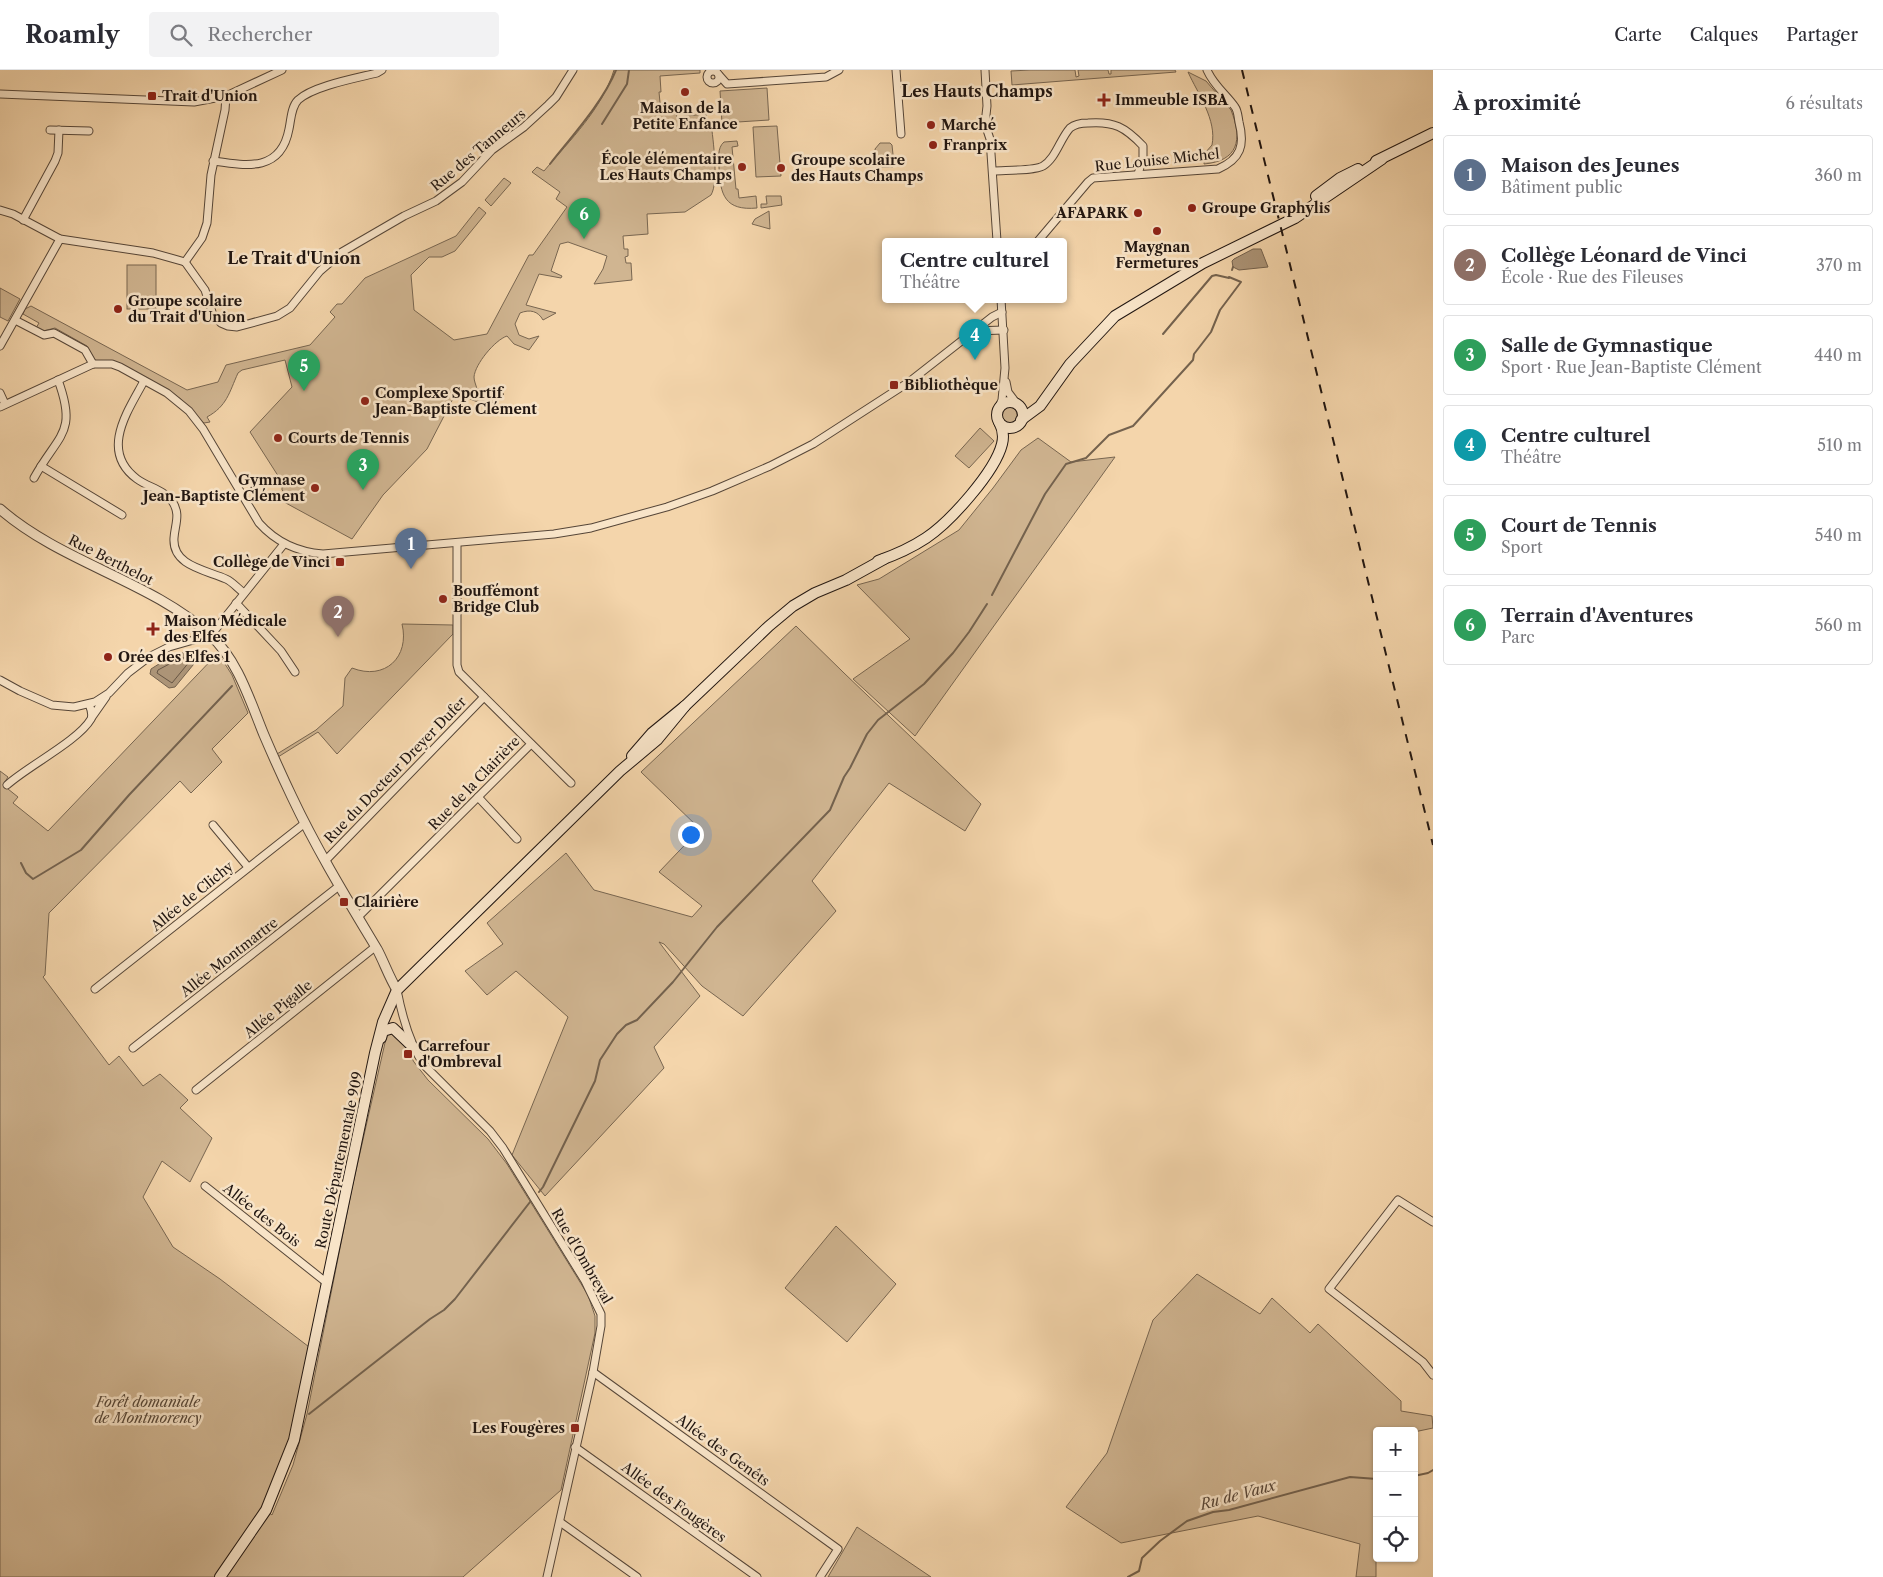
<!DOCTYPE html>
<html lang="fr">
<meta charset="utf-8">
<style>
:root{--surface:#fff;--page:#f2f2f3;--text:#2b2b33;--muted:#7c7c81;--line:#e1e1e2;--accent:#8f2418}
body{margin:0;font-family:"Libre Caslon Text",serif;background:var(--page);color:var(--text)}
.controls{position:absolute;right:15px;bottom:15px;display:grid;overflow:hidden;border-radius:5px;box-shadow:0 1px 4px #0004}
.controls button{width:45px;height:45px;display:grid;place-items:center;padding:0;border:0;border-bottom:1px solid var(--line);background:var(--surface);color:var(--text);font:25px sans-serif}
.you{position:absolute;left:690px;top:764px;width:18px;height:18px;margin:-12px;border:4px solid #fff;border-radius:50%;background:#1a73e8;box-shadow:0 0 0 8px #1a73e833}
.badge{display:grid;place-items:center;width:32px;height:32px;border-radius:50%;background:var(--accent);color:#fff;font-size:16px;font-weight:700}
.pin{position:absolute;translate:-50% -41px;filter:drop-shadow(0 1px 2px #0008)}
.pin::after{content:'';position:absolute;top:26px;width:18px;height:15px;background:inherit;clip-path:polygon(0 0,100% 0,50% 100%)}
.popup{position:absolute;left:882px;top:168px;width:185px;height:65px;box-sizing:border-box;display:grid;place-content:center;border-radius:5px;background:var(--surface);filter:drop-shadow(0 1px 4px #0005);font-size:16px;white-space:nowrap;color:var(--muted)}
.popup b{font-size:19px;color:var(--text)}
.popup::after{content:'';position:absolute;left:50%;top:100%;margin-left:-10px;border:10px solid transparent;border-top-color:var(--surface)}
.list{margin:0;padding:0;list-style:none}
h2{display:flex;justify-content:space-between;align-items:center;height:65px;margin:0;padding:0 20px;font-size:21px}
h2 small{font-size:16px;font-weight:400;color:var(--muted)}
.list li{display:grid;grid-template-columns:32px 1fr auto;gap:15px;align-items:center;box-sizing:border-box;height:80px;margin:0 10px 10px;padding:0 10px;border:1px solid var(--line);border-radius:5px}
.list b{display:block;font-size:19px;white-space:nowrap}
.list p{margin:0;font-size:16px;white-space:nowrap;color:var(--muted)}
.list em{font-size:16px;font-style:normal;color:var(--muted)}
.icon{flex:none;width:28px;height:28px;fill:none;stroke:currentColor;stroke-width:2;stroke-linecap:round;stroke-linejoin:round}
.map{position:relative;flex:none;width:1433px;height:1507px;overflow:hidden}
header{display:flex;align-items:center;gap:30px;box-sizing:border-box;height:70px;padding:0 25px;background:var(--surface);border-bottom:1px solid var(--line)}
header strong{font-size:24px}
nav{display:flex;gap:28px;margin-inline-start:auto;font-size:18px}
.search{width:350px;height:45px;background:var(--page);display:flex;align-items:center;gap:12px;box-sizing:border-box;padding:0 18px;border-radius:5px;color:var(--muted);font-size:19px}
main{display:flex}
aside{flex:1;background:var(--surface)}
.map>svg:first-child{display:block}
</style>
<header>
<strong>Roamly</strong>
<div class="search"><svg class="icon" aria-label="search" viewBox="0 0 24 24"><circle cx="10" cy="10" r="6"/><path d="M15 15l6 6"/></svg>Rechercher</div>
<nav><a>Carte</a><a>Calques</a><a>Partager</a></nav>
</header>
<main>
<div class="map">
<svg width="1433" height="1507" viewBox="0 0 1433 1507">
<rect width="100%" height="100%" fill="#f4d5ab"/>
<filter id="stains"><feTurbulence type="fractalNoise" baseFrequency=".004" numOctaves="4"/><feColorMatrix values="0 0 0 0 .2 0 0 0 0 .09 0 0 0 0 .02 0 0 0 .5 -.17"/></filter>
<radialGradient id="worn" r=".72"><stop offset=".6" stop-color="#630" stop-opacity="0"/><stop offset="1" stop-color="#630" stop-opacity=".3"/></radialGradient>
<g fill="#d0b591" stroke="#786651">
<path d="M614,0H700V3L660,6L661,22H659L661,43H676L677,47L706,44L707,53H711C713,69 719,112 711,125L685,142L647,144L648,164L623,166L624,179H628V186L625,187L626,193H631L632,210L594,214L603,199L607,186L568,172L560,174L551,201L562,206L561,208L539,204L526,235L556,243L543,250C538,241 530,239 520,243L515,254L519,265L529,269L539,266L529,280L514,274L507,266C495,270 475,294 474,307C474,311 476,315 477,319H484L504,324L488,336L470,329L458,319L427,379L383,425L352,469L284,432L287,426L282,420V412L250,362L292,317L285,290L242,300L238,303C229,323 227,336 207,347L210,352L204,353L182,330L171,322L114,291L96,292L87,276L55,258L43,261L36,258L39,253L23,244L25,239L31,236L187,320L218,312L226,295L310,275L335,247L330,242L337,234H342L365,208L456,166L479,137L486,143L455,181L442,187H429L411,205L414,240L454,270L487,264L529,185H533L567,137L556,129L560,122L532,102L537,97L544,101C570,70 602,39 614,0Z"/>
<polygon points="1030,0 1075,0 1076,7 1079,6 1078,0 1108,0 1109,4 1111,4 1111,0 1175,0 1176,2 1012,15 1011,1"/>
<path d="M1188,2L1206,11L1231,40C1243,70 1238,91 1204,94L1205,83L1212,75C1217,50 1198,24 1188,2Z"/>
<polygon points="767,18 769,50 722,53 720,21"/>
<polygon points="777,56 781,106 756,107 753,57"/>
<path d="M737,71L738,76L732,77L736,119H738L739,128L756,126L757,138C725,141 720,125 719,97C719,88 717,78 724,72Z"/>
<polygon points="880,73 890,73 892,75 894,94 893,97 882,97 877,95 875,79"/>
<polygon points="504,108 511,113 491,136 485,130"/>
<polygon points="766,126 781,126 782,135 761,138 761,134 767,134"/>
<polygon points="769,141 770,159 752,154 755,149"/>
<rect x="127" y="195" width="29" height="44"/>
<polygon points="0,218 20,229 8,251 0,247"/>
<circle cx="1009" cy="345" r="8"/>
<polygon points="980,358 994,371 969,398 955,386"/>
<polygon points="1038,368 1071,392 1115,387 915,666 853,609 910,569 857,515 879,509 959,460 993,418 1021,380"/>
<path d="M402,554L453,555V564L337,684L318,662L278,687L277,684L316,660L343,636L345,608L352,598C385,611 410,587 402,554Z"/>
<polygon points="796,556 844,603 981,734 965,761 889,713 812,811 836,841 743,946 702,916 664,874 659,872 700,926 654,977 664,998 545,1126 512,1085 568,947 516,901 487,925 465,901 503,874 487,853 566,783 594,820 692,847 702,836 659,802 700,759 641,702"/>
<polygon points="218,583 232,605 248,643 212,679 222,692 191,723 180,711 49,843 45,905 43,907 109,995 119,986 143,1016 160,1004 188,1030 180,1038 212,1068 190,1112 162,1091 143,1127 173,1177 220,1209 317,1283 266,1440 272,1445 293,1395 307,1344 352,1118 387,964 398,964 414,992 428,1010 488,1069 507,1094 588,1225 595,1246 595,1263 561,1420 463,1507 0,1507 0,701 8,707 3,715 18,727 13,733 48,761"/>
<polygon points="836,1156 896,1214 847,1272 785,1218"/>
<polygon points="1197,1204 1260,1244 1272,1228 1310,1263 1318,1254 1401,1331 1401,1341 1432,1346 1433,1358 1414,1362 1377,1361 1377,1488 1379,1488 1376,1492 1376,1507 1356,1507 1360,1474 1258,1446 1121,1473 1066,1437 1107,1383 1153,1250"/>
<polygon points="857,1457 931,1507 828,1507"/>
</g>
<g fill="#ac9477" stroke="#74624e">
<polygon points="1253,179 1261,179 1268,197 1239,200 1233,197 1232,191 1234,189"/>
<path d="M187,582L195,583L198,589L175,617L169,618L150,604L151,599C162,592 174,584 187,582Z"/>
</g>
<g fill="none" stroke-linecap="round" stroke-linejoin="round">
<polygon stroke="#654" stroke-width="1" points="187,587 190,588 190,591 172,613 157,603 158,600 175,591"/>
<g stroke="#74624e" stroke-width="2">
<polyline points="602,54 627,14 629,0"/>
<path d="M550,94C572,66 603,32 616,0"/>
<polyline points="1232,200 1233,197"/>
<polyline points="1163,264 1212,206 1216,205 1229,208"/>
<polyline points="992,525 1045,424 1066,394 1086,388 1109,365 1133,356 1193,290 1194,284 1211,262 1220,240 1241,212 1229,207"/>
<polyline points="21,793 26,803 33,809 81,780 129,725 232,616"/>
<polyline points="539,1122 543,1117 595,1011 600,990 617,964 626,955 637,950 673,912 717,857 830,740 844,707 850,698 867,664 878,650 924,614 953,583 969,562 987,534"/>
<polyline points="309,1344 430,1249 444,1240 455,1229 530,1132"/>
<polyline points="1414,1406 1428,1403 1433,1400"/>
<polyline points="1128,1507 1139,1501 1142,1488 1160,1471 1187,1451 1213,1442 1229,1440 1350,1407 1377,1409"/>
</g>
<defs>
<g id="minor">
<polyline points="896,0 901,64"/>
<polyline points="985,0 987,36 985,54 990,69 997,171"/>
<circle cx="713" cy="7" r="6"/>
<polyline points="719,5 727,14 826,7 839,0"/>
<polyline points="0,24 194,32 226,26 282,0"/>
<polyline points="50,60 89,61"/>
<path d="M213,91C247,96 281,102 289,59C291,50 291,37 298,30C313,16 357,8 377,3L382,0"/>
<path d="M993,101C1004,100 1035,101 1043,96C1056,88 1060,69 1070,58C1075,54 1082,53 1088,53C1114,51 1125,57 1143,76V88L1138,104"/>
<polyline points="0,140 13,144 60,169 153,183 185,192"/>
<polyline points="23,150 55,91 58,83 59,60"/>
<path d="M1038,171L1088,112L1093,108L1218,99C1241,89 1245,75 1239,52C1238,47 1238,41 1235,37C1226,24 1214,16 1207,0"/>
<polyline points="185,192 205,220 213,245 221,253 228,256 237,257 277,246 290,238 320,201 342,182 404,146 436,131 462,112 492,80 524,57 548,35 556,27 573,0"/>
<polyline points="185,192 202,168 207,153 211,105 225,40 226,26"/>
<polyline points="15,250 44,265 54,263 85,280 93,294"/>
<polyline points="974,261 1004,260"/>
<polyline points="0,276 60,169"/>
<path d="M144,311C128,341 99,381 137,409C148,417 164,420 172,431C181,444 175,454 174,468C172,496 206,500 226,509C233,512 238,519 244,523"/>
<polyline points="1006,312 1008,322 1017,334"/>
<polyline points="0,323 5,334"/>
<path d="M0,337L93,294H112L120,297L167,323L189,341L203,359L259,453C276,472 298,482 323,484L554,464L591,458L667,437L712,421L770,396L813,374L909,312L992,247L1002,242"/>
<polyline points="998,339 1002,330 1005,298 1001,229"/>
<polyline points="41,396 122,445"/>
<path d="M34,408C58,364 78,364 58,310"/>
<polyline points="457,474 457,595 459,602 571,713"/>
<polyline points="236,533 281,581 295,602"/>
<polyline points="0,610 20,621 52,635 74,637 95,632 109,623 128,603 149,587 169,577 211,565 284,474"/>
<polyline points="92,647 106,627"/>
<path d="M7,715C28,696 78,671 91,649C93,644 91,639 89,634"/>
<polyline points="478,727 517,769"/>
<polyline points="213,755 248,797"/>
<polyline points="325,791 484,627"/>
<polyline points="358,847 531,674"/>
<polyline points="95,919 305,753"/>
<path d="M397,920C402,946 409,973 424,995L490,1061L503,1078L585,1211L601,1244V1256L593,1302L547,1507"/>
<polyline points="133,978 339,816"/>
<polyline points="196,1020 375,877"/>
<polyline points="205,1116 327,1213"/>
<polyline points="1433,1152 1398,1130 1329,1219 1423,1292 1433,1305"/>
<polyline points="593,1302 838,1479 820,1507"/>
<polyline points="575,1377 757,1507"/>
<polyline points="560,1452 637,1507"/>
</g>
<path id="tertiary" d="M0,439C62,493 151,511 210,565C238,590 250,631 264,665C273,686 282,706 292,727C317,780 347,829 377,879C384,892 389,907 397,920"/>
<g id="secondary">
<polyline points="1376,91 1433,63"/>
<polyline points="1316,126 1340,108 1358,99"/>
<circle cx="1010" cy="345" r="13"/>
<polyline points="1021,350 1040,336 1070,294 1115,246 1203,193 1295,148 1382,89"/>
<path d="M878,491C895,485 911,478 926,468C950,452 995,402 1002,374C1004,366 1003,359 999,352"/>
<polyline points="632,686 652,663 685,636 769,556 793,536 815,523 846,510 884,489"/>
<polyline points="381,968 383,961 393,958 414,978"/>
<polyline points="220,1507 266,1440 294,1370 375,983 383,952 397,920 620,701 657,670 685,636"/>
</g>
</defs>
<use href="#minor" stroke="#564638" stroke-width="9"/>
<use href="#tertiary" stroke="#564638" stroke-width="11"/>
<use href="#secondary" stroke="#211611" stroke-width="12"/>
<use href="#minor" stroke="#f8e4c8" stroke-width="7"/>
<use href="#tertiary" stroke="#f8e4c8" stroke-width="9"/>
<use href="#secondary" stroke="#f8e4c8" stroke-width="10"/>
<polyline stroke="#211611" stroke-width="2" stroke-dasharray="9 9" stroke-linecap="butt" points="1242,0 1433,775"/>
</g>
<g fill="#8f2418" stroke="#f8e4c8" stroke-width="2">
<circle cx="685" cy="22" r="5"/>
<rect x="147" y="21" width="10" height="10" rx="2.5"/>
<path d="M1101.5 22.5h5v5h5v5h-5v5h-5v-5h-5v-5h5z"/>
<circle cx="931" cy="55" r="5"/>
<circle cx="933" cy="75" r="5"/>
<circle cx="742" cy="97" r="5"/>
<circle cx="781" cy="98" r="5"/>
<circle cx="1192" cy="138" r="5"/>
<circle cx="1138" cy="143" r="5"/>
<circle cx="1157" cy="161" r="5"/>
<circle cx="118" cy="239" r="5"/>
<rect x="889" y="310" width="10" height="10" rx="2.5"/>
<circle cx="365" cy="331" r="5"/>
<circle cx="278" cy="368" r="5"/>
<circle cx="315" cy="418" r="5"/>
<rect x="335" y="487" width="10" height="10" rx="2.5"/>
<circle cx="443" cy="529" r="5"/>
<path d="M150.5 551.5h5v5h5v5h-5v5h-5v-5h-5v-5h5z"/>
<circle cx="108" cy="587" r="5"/>
<rect x="339" y="827" width="10" height="10" rx="2.5"/>
<rect x="403" y="979" width="10" height="10" rx="2.5"/>
<rect x="570" y="1353" width="10" height="10" rx="2.5"/>
</g>
<g text-anchor="middle" stroke-width="5" stroke-linejoin="round" paint-order="stroke">
<g font-size="14" font-weight="bold" fill="#211611" stroke="#f8e4c8" text-anchor="start">
<text x="162" y="31">Trait d'Union</text>
<text x="1115" y="35">Immeuble ISBA</text>
<text x="685" y="43" text-anchor="middle">Maison de la<tspan x="685" dy="16">Petite Enfance</tspan></text>
<text x="941" y="60">Marché</text>
<text x="943" y="80">Franprix</text>
<text x="732" y="94" text-anchor="end">École élémentaire<tspan x="732" dy="16">Les Hauts Champs</tspan></text>
<text x="791" y="95">Groupe scolaire<tspan x="791" dy="16">des Hauts Champs</tspan></text>
<text x="1202" y="143">Groupe Graphylis</text>
<text x="1128" y="148" text-anchor="end">AFAPARK</text>
<text x="1157" y="182" text-anchor="middle">Maygnan<tspan x="1157" dy="16">Fermetures</tspan></text>
<text x="128" y="236">Groupe scolaire<tspan x="128" dy="16">du Trait d'Union</tspan></text>
<text x="904" y="320">Bibliothèque</text>
<text x="375" y="328">Complexe Sportif<tspan x="375" dy="16">Jean-Baptiste Clément</tspan></text>
<text x="288" y="373">Courts de Tennis</text>
<text x="305" y="415" text-anchor="end">Gymnase<tspan x="305" dy="16">Jean-Baptiste Clément</tspan></text>
<text x="330" y="497" text-anchor="end">Collège de Vinci</text>
<text x="453" y="526">Bouffémont<tspan x="453" dy="16">Bridge Club</tspan></text>
<text x="164" y="556">Maison Médicale<tspan x="164" dy="16">des Elfes</tspan></text>
<text x="118" y="592">Orée des Elfes 1</text>
<text x="354" y="837">Clairière</text>
<text x="418" y="981">Carrefour<tspan x="418" dy="16">d'Ombreval</tspan></text>
<text x="565" y="1363" text-anchor="end">Les Fougères</text>
</g>
<g font-size="14" fill="#211611" stroke="#f8e4c8">
<text transform="translate(478 80) rotate(-40)" y="5">Rue des Tanneurs</text>
<text transform="translate(1157 90) rotate(-6)" y="5">Rue Louise Michel</text>
<text transform="translate(111 490) rotate(27)" y="5">Rue Berthelot</text>
<text transform="translate(395 700) rotate(-46)" y="5">Rue du Docteur Dreyer Dufer</text>
<text transform="translate(474 713) rotate(-46)" y="5">Rue de la Clairière</text>
<text transform="translate(192 826) rotate(-39)" y="5">Allée de Clichy</text>
<text transform="translate(229 887) rotate(-38)" y="5">Allée Montmartre</text>
<text transform="translate(278 939) rotate(-39)" y="5">Allée Pigalle</text>
<text transform="translate(339 1090) rotate(-78)" y="5">Route Départementale 909</text>
<text transform="translate(262 1145) rotate(38)" y="5">Allée des Bois</text>
<text transform="translate(582 1186) rotate(60)" y="5">Rue d'Ombreval</text>
<text transform="translate(723 1380) rotate(36)" y="5">Allée des Genêts</text>
<text transform="translate(674 1432) rotate(36)" y="5">Allée des Fougères</text>
</g>
<g font-size="14" font-style="italic" fill="#564637" stroke="#f8e4c8">
<text x="148" y="1337">Forêt domaniale<tspan x="148" dy="16">de Montmorency</tspan></text>
</g>
<g font-size="15" font-style="italic" fill="#59483a" stroke="#f8e4c8">
<text transform="translate(1238 1425) rotate(-15)" y="5">Ru de Vaux</text>
</g>
<g font-size="16" font-weight="bold" fill="#211611" stroke="#f8e4c8">
<text x="977" y="27">Les Hauts Champs</text>
<text x="294" y="194">Le Trait d'Union</text>
</g>
</g>
<rect width="100%" height="100%" filter="url(#stains)"/>
<rect width="100%" height="100%" fill="url(#worn)"/>
</svg>
<div class="controls">
<button>+</button>
<button>−</button>
<button><svg class="icon" aria-label="locate" viewBox="0 0 24 24"><circle cx="12" cy="12" r="6"/><path d="M12 2v4M12 18v4M2 12h4M18 12h4"/></svg></button>
</div>
<div class="you"></div>
<div class="pin badge" style="left:411px;top:499px;background:#5c6f8a">1</div>
<div class="pin badge" style="left:338px;top:567px;background:#8d6e63">2</div>
<div class="pin badge" style="left:363px;top:420px;background:#2e9e5b">3</div>
<div class="pin badge" style="left:975px;top:290px;background:#0f9aa8">4</div>
<div class="popup"><b>Centre culturel</b>Théâtre</div>
<div class="pin badge" style="left:304px;top:321px;background:#2e9e5b">5</div>
<div class="pin badge" style="left:584px;top:169px;background:#2e9e5b">6</div>
</div>
<aside>
<h2>À proximité<small>6 résultats</small></h2>
<ul class="list">
<li><span class="badge" style="background:#5c6f8a">1</span><div><b>Maison des Jeunes</b><p>Bâtiment public</p></div><em>360 m</em></li>
<li><span class="badge" style="background:#8d6e63">2</span><div><b>Collège Léonard de Vinci</b><p>École · Rue des Fileuses</p></div><em>370 m</em></li>
<li><span class="badge" style="background:#2e9e5b">3</span><div><b>Salle de Gymnastique</b><p>Sport · Rue Jean-Baptiste Clément</p></div><em>440 m</em></li>
<li><span class="badge" style="background:#0f9aa8">4</span><div><b>Centre culturel</b><p>Théâtre</p></div><em>510 m</em></li>
<li><span class="badge" style="background:#2e9e5b">5</span><div><b>Court de Tennis</b><p>Sport</p></div><em>540 m</em></li>
<li><span class="badge" style="background:#2e9e5b">6</span><div><b>Terrain d'Aventures</b><p>Parc</p></div><em>560 m</em></li>
</ul>
</aside>
</main>
